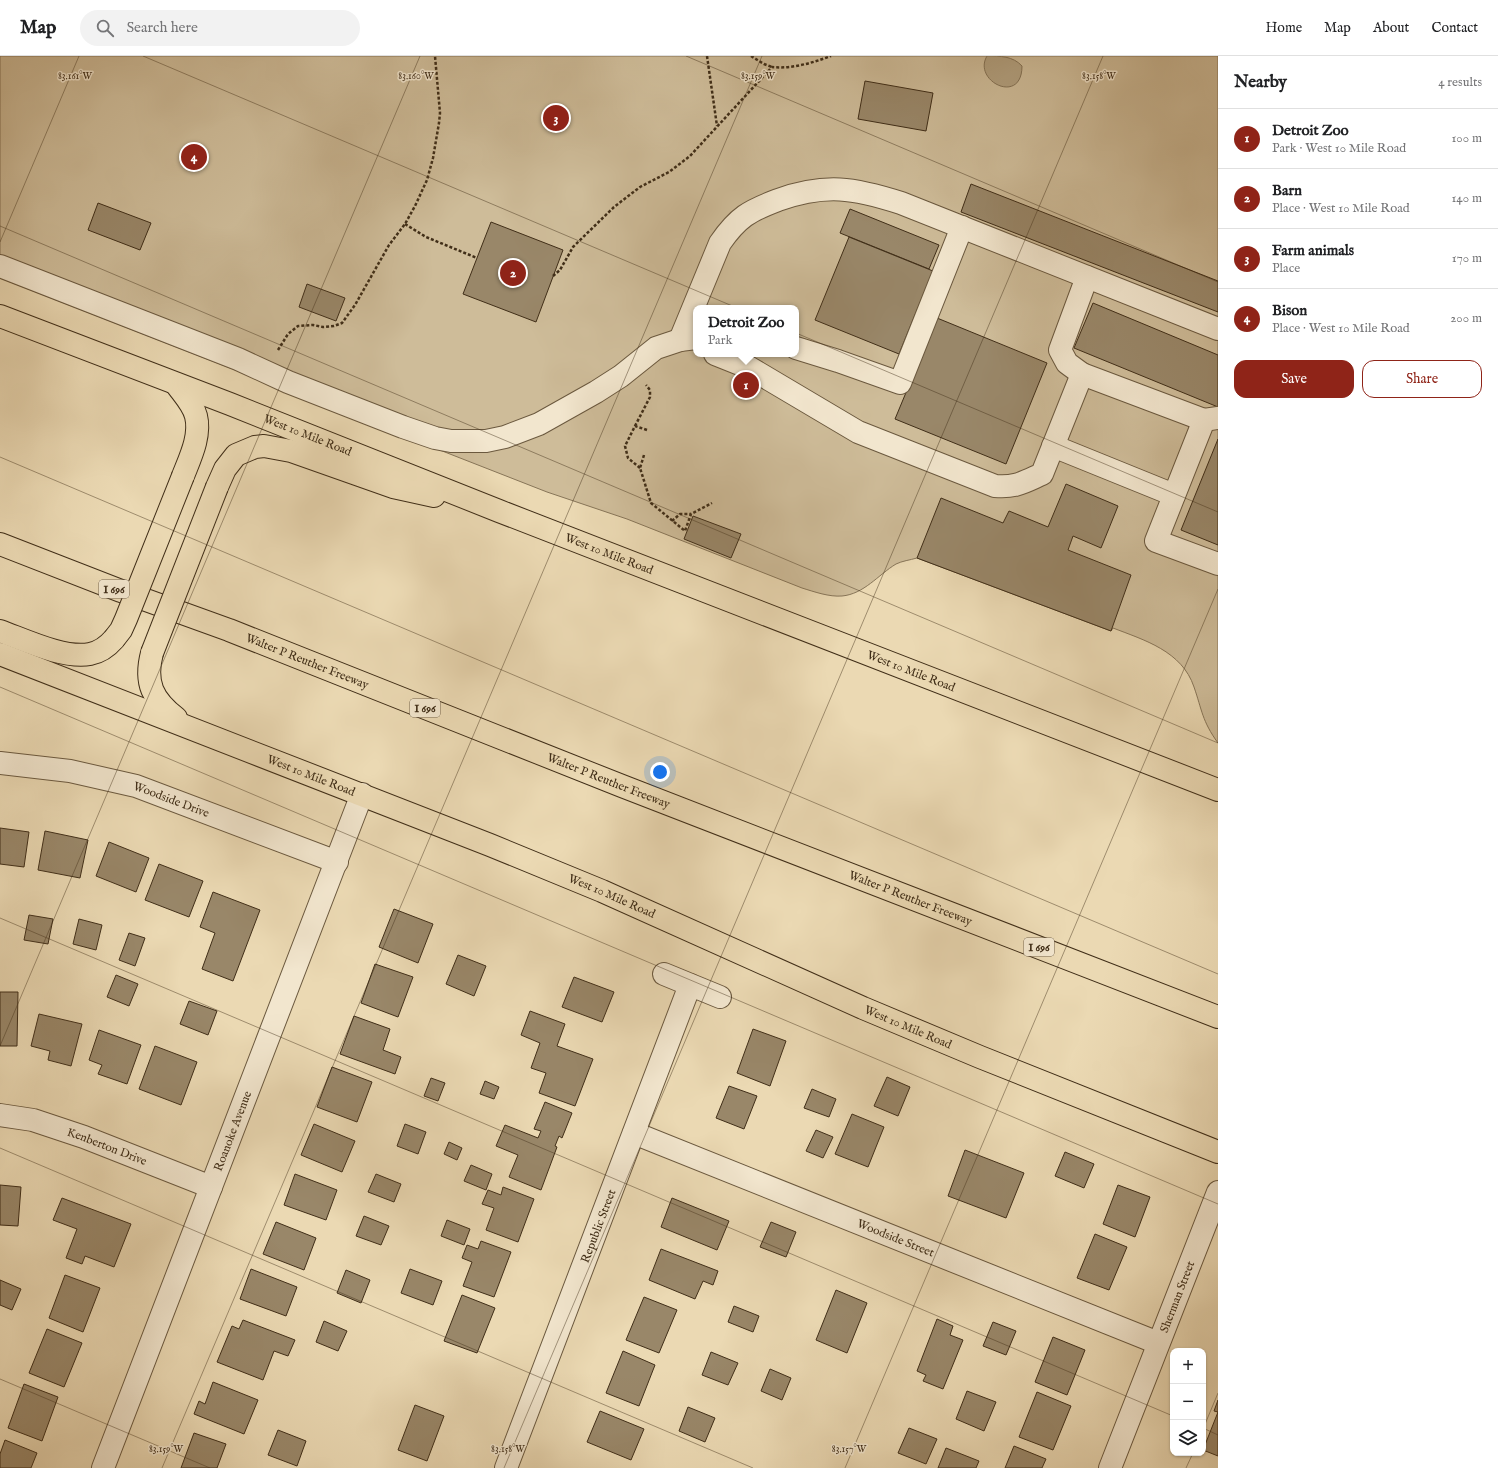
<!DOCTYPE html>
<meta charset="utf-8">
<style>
:root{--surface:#fff;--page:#f2f2f2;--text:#202124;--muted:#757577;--line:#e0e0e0;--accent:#8f2418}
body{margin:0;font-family:"IM FELL English",serif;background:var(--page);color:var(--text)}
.controls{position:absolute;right:12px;bottom:12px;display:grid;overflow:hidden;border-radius:8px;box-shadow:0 1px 3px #0004}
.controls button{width:36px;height:36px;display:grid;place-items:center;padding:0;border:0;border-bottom:1px solid var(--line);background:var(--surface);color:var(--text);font:20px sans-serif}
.you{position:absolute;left:660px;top:716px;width:14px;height:14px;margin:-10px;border:3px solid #fff;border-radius:50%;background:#1a73e8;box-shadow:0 0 0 6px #1a73e833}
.badge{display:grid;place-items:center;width:26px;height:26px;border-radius:50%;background:var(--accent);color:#fff;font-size:13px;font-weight:700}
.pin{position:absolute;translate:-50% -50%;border:2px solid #fff;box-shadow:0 1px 4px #0006}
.popup{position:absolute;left:693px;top:249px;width:106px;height:52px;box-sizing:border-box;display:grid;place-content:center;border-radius:8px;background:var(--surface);filter:drop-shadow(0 1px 3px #0005);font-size:13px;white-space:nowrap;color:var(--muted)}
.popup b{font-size:15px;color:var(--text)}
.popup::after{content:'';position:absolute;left:50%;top:100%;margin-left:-8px;border:8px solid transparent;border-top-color:var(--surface)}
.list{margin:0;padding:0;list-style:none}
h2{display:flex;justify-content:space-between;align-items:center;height:52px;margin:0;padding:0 16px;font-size:17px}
h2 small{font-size:13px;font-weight:400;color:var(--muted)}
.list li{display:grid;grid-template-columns:26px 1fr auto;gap:12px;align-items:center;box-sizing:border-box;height:60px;padding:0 16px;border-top:1px solid var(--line)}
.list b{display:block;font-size:15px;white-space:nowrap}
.list p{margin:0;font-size:13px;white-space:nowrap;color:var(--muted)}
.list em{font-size:13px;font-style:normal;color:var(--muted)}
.actions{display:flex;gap:8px;padding:12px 16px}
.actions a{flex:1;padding:9px 0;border:1px solid var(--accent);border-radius:12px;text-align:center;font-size:14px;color:var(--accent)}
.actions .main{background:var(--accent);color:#fff}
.icon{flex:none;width:22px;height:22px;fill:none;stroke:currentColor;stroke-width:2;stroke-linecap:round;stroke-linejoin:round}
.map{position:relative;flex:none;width:1218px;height:1412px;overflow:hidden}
header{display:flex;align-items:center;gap:24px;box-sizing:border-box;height:56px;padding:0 20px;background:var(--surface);border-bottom:1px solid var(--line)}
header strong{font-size:19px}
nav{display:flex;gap:22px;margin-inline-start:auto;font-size:14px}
.search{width:280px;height:36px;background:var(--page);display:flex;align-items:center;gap:10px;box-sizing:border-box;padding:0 14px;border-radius:22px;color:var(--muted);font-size:15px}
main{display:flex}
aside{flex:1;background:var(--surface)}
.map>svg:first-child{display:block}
</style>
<header>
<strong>Map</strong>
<div class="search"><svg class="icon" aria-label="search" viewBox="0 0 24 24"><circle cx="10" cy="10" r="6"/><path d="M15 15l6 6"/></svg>Search here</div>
<nav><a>Home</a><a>Map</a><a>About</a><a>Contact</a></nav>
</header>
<main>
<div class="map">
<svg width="1218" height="1412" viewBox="0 0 1218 1412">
<rect width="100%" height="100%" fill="#ebd9b3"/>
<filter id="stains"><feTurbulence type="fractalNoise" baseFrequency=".005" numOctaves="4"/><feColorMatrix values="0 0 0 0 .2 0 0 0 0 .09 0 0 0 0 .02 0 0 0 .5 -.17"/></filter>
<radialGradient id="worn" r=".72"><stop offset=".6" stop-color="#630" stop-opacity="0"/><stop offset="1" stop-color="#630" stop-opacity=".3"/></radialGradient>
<path fill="#cebc99" stroke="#877558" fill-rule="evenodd" d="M0,0H1218V687C1202,665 1202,654 1194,631C1182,595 1144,584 1113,572L1111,575L917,502C910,504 902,505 896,508C878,519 864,538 842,540C829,541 815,536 802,532L627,463L547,436L0,222ZM696,252H796V298H696Z"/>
<path fill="#b19f7e" stroke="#847255" d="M987,0C1000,0 1013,0 1022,10C1022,50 972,25 987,0Z"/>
<g fill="#998769" stroke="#402e18">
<polygon points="865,25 933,37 926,75 858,63"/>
<polygon points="971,128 1218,225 1218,256 961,156"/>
<polygon points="98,147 151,167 140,194 88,174"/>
<polygon points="850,153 939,189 929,213 840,177"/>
<polygon points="491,166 563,194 536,266 463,238"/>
<polygon points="849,181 933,215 899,298 815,264"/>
<polygon points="307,228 345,242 336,265 299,251"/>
<polygon points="1093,247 1218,299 1218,351 1074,292"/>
<polygon points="937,262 1047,307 1006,408 895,363"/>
<polygon points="1218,383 1218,489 1181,474"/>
<polygon points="1066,428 1118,450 1101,492 1073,480 1068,494 1131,519 1111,575 917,502 941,442 1003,467 1009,455 1048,471"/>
<polygon points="693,460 741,478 731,502 684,483"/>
<polygon points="0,772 29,776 24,811 0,808"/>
<polygon points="45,775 88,784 80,822 38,814"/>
<polygon points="109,786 149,802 136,836 96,820"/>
<polygon points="159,808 203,825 189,861 145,844"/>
<polygon points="213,836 260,854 233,925 202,913 215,877 200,871"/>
<polygon points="394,853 433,868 418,907 379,891"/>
<polygon points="29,859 53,863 48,888 24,884"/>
<polygon points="79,863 102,869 96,894 73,888"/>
<polygon points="129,877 145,882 135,910 119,904"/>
<polygon points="458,899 486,910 474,940 446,928"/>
<polygon points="375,908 413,921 398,961 361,947"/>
<polygon points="116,919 138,928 129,950 107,941"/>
<polygon points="574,921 614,936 602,966 562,951"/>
<polygon points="0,936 18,936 17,990 0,990"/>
<polygon points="189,945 217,955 208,979 180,968"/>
<polygon points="530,955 565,968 557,990 593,1003 575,1050 539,1037 546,1017 531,1012 540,987 521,979"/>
<polygon points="39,958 82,968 71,1010 48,1004 50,995 31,990"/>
<polygon points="354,960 390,973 383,994 401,1001 395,1018 340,998"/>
<polygon points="753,973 786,985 770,1030 737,1017"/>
<polygon points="99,974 141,989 127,1028 98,1018 102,1009 89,1004"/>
<polygon points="155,990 197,1006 181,1049 139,1033"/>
<polygon points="332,1011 372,1026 357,1066 317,1051"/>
<polygon points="887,1021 910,1031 898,1060 874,1050"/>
<polygon points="431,1022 445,1027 438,1045 424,1040"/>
<polygon points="485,1025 499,1031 494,1043 480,1038"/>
<polygon points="729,1030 757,1040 744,1073 716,1062"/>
<polygon points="812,1033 836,1043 829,1061 804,1052"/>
<polygon points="545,1046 572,1057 562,1082 559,1080 555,1090 557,1091 541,1134 509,1121 518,1099 496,1090 505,1069 538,1082 541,1075 534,1073"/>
<polygon points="852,1058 884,1071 868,1111 835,1098"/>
<polygon points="314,1068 355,1085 342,1116 301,1099"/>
<polygon points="405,1068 426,1076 418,1098 397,1090"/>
<polygon points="816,1074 833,1081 823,1102 806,1095"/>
<polygon points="449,1086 462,1092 457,1104 444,1098"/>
<polygon points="965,1094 1024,1117 1006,1162 948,1140"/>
<polygon points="1065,1096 1094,1108 1084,1132 1055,1120"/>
<polygon points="471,1109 492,1118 486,1134 464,1125"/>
<polygon points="295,1118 337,1134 326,1164 284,1149"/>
<polygon points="376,1118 401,1128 394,1146 368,1136"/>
<polygon points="0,1129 21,1131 18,1170 0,1169"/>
<polygon points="1118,1129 1150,1141 1135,1181 1103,1168"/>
<polygon points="503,1131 534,1143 518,1186 486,1174 494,1152 482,1148 488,1134 501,1139"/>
<polygon points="62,1142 131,1168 114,1211 85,1200 82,1208 66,1202 77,1173 53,1164"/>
<polygon points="672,1142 729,1165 717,1194 661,1171"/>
<polygon points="364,1160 389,1170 381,1189 356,1180"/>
<polygon points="447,1164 470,1173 464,1189 441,1180"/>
<polygon points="276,1166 316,1182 304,1214 263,1198"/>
<polygon points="771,1166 796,1176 786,1201 760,1191"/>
<polygon points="1095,1178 1127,1191 1109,1234 1077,1222"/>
<polygon points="481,1185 511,1196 494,1241 463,1230 472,1206 462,1202 467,1189 478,1193"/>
<polygon points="661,1193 718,1215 713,1229 703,1225 695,1243 649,1224"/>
<polygon points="251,1213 297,1231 286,1260 240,1243"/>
<polygon points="410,1213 442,1225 433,1249 401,1237"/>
<polygon points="346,1214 370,1224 361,1247 337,1237"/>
<polygon points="65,1219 100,1232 83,1276 49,1262"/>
<polygon points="0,1224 21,1233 12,1254 0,1249"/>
<polygon points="836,1234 867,1247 847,1297 816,1284"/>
<polygon points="462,1239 495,1252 477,1297 444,1285"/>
<polygon points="644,1241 677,1254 659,1297 626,1284"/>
<polygon points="734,1250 759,1260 753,1276 728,1266"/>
<polygon points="937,1263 953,1270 950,1279 963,1284 943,1333 923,1325 926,1319 917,1315"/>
<polygon points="243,1264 295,1284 288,1300 274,1295 263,1324 217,1306 232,1270 239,1273"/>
<polygon points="324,1265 347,1275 338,1295 316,1286"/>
<polygon points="993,1266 1016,1275 1006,1299 983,1290"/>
<polygon points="47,1273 82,1287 64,1331 29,1317"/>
<polygon points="1053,1281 1085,1294 1067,1339 1035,1326"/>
<polygon points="623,1295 655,1309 639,1350 606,1337"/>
<polygon points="711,1296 738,1307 728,1329 702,1319"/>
<polygon points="770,1313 791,1322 782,1344 761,1335"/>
<polygon points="213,1326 258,1344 244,1378 194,1358 199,1345 205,1348"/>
<polygon points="24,1328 58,1341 42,1385 8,1372"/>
<polygon points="967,1335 996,1346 984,1375 956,1363"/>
<polygon points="1037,1336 1071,1350 1053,1394 1019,1381"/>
<polygon points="1218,1344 1218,1400 1203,1394 1218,1356 1214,1355"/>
<polygon points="415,1349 444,1360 427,1405 398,1394"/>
<polygon points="688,1351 715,1362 705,1386 679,1375"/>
<polygon points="600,1355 644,1373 631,1404 587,1386"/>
<polygon points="909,1372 937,1383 926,1408 898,1397"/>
<polygon points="278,1374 306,1385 297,1410 268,1399"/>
<polygon points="194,1377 226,1388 217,1412 181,1412"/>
<polygon points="5,1384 37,1397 31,1412 0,1412 0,1398"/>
<polygon points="1014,1390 1046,1403 1042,1412 1005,1412"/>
<polygon points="946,1392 979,1405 976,1412 938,1412"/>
</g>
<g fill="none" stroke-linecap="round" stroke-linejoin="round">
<defs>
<g id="minor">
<polyline points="0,210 238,303 288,326 403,371 435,382 451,385 486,385 505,381 539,368 596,336 621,320 656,292 680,284 696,282"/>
<polyline points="1087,221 1060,294 1067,307 1082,318 1204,364"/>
<path d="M680,284L720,187C738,161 749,155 778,144C826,127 854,132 901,147L1218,273"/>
<polyline points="796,292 838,305 900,327 962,171"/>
<path d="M715,298L750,312L858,376L995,430C1015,432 1024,426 1042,418L1082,318"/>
<polyline points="1218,362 1204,364 1156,485 1218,508"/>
<polyline points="1053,390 1174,439"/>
<path id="s1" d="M0,707L70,715L136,730L337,806"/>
<polyline points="664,918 720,941"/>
<path id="s2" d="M0,1059L33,1064L84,1081L211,1131"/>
<path id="s3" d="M634,1077L1158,1287"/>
<path id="s4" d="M103,1412L362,738"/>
<path id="s5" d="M506,1412L690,929"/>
<path id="s6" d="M1110,1412L1218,1136"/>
</g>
<g id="major">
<path id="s7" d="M0,260L230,348L499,455L1218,734"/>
<path d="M176,328C183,338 193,348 196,360C201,380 190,402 183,420"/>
<polyline points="217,431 225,413 236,399 255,391 264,390 291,395 393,431 434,440"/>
<path d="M0,575C25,584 64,603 90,598C100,596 108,590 114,583"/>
<path d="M152,597C144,627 153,644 176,662"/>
<path id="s8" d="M0,598L490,789L602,835L863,952L980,1001L1218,1096"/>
</g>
<g id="highway">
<path id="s9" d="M0,488L121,535L229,574L622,730L1218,961"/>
</g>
</defs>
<use href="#minor" stroke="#6b593f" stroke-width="24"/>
<use href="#major" stroke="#402e18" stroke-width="24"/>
<use href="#highway" stroke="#402e18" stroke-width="24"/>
<g stroke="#402e18" stroke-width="2.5" stroke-dasharray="3 2" stroke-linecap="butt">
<polyline points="707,0 717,70"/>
<polyline points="751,0 764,8 772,11"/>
<polyline points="405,168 426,181 477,202"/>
<path d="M553,220L560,214L573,191L614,151L640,131L669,116L690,100L772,11C792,13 812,7 831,0"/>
<polyline points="278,294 288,278 298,270 313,269 323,271 334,270 342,267 355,249 389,189 405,168 415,150 427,124 433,102 439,67 440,57 435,0"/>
<polyline points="635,370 650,341 650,334 646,329"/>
<polyline points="644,399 640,412 651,447 685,475 691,458 712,447"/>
<polyline points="640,412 628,402 625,390 635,370 647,374"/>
<polyline points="672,465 680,458 691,458"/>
</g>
<use href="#minor" stroke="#f2e6ce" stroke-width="22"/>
<use href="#major" stroke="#ebd9b3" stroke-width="22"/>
<use href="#highway" stroke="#ebd9b3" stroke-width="22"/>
<defs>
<g id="major-bridge">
<polyline points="114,583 121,574 126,563 183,420"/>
<polyline points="152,597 217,431"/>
</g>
</defs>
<use href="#major-bridge" stroke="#402e18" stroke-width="24" stroke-linecap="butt"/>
<use href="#major-bridge" stroke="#ebd9b3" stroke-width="22"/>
</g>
<path fill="none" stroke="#402e18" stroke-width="1" stroke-opacity="0.45" d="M143,0L1218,456M686,0L1218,226M0,170L1218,687M0,186L79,0M0,401L1218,918M0,631L1218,1148M0,862L1173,1360M0,990L420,0M0,1092L753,1412M0,1323L210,1412M1203,1372L1218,1379M1203,1373L1218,1337M162,1412L762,0M504,1412L1103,0M845,1412L1218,533M1186,1412L1193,1397"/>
<g text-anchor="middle" stroke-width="3" stroke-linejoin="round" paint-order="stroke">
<g fill="#f2e6ce" stroke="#75654f" stroke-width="1">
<rect x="99" y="524" width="30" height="18" rx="3"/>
<rect x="410" y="643" width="30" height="18" rx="3"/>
<rect x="1024" y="882" width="30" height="18" rx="3"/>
</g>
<g font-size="11" font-weight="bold" fill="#402e18">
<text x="114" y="537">I 696</text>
<text x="425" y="656">I 696</text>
<text x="1039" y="895">I 696</text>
</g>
<g font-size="12" fill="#402e18" stroke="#f2e6ce">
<text dy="4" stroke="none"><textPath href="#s7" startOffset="330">West 10 Mile Road</textPath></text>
<text dy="4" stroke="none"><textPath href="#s7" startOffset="654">West 10 Mile Road</textPath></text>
<text dy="4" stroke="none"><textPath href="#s9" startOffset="329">Walter P Reuther Freeway</textPath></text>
<text dy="4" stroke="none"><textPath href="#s7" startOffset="978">West 10 Mile Road</textPath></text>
<text dy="4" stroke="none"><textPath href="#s8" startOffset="334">West 10 Mile Road</textPath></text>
<text dy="4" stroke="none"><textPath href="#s9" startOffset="653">Walter P Reuther Freeway</textPath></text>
<text dy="4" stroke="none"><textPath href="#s1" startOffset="176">Woodside Drive</textPath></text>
<text dy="4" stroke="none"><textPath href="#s8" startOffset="658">West 10 Mile Road</textPath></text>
<text dy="4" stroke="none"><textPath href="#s9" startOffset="977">Walter P Reuther Freeway</textPath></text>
<text dy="4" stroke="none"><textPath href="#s8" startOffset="982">West 10 Mile Road</textPath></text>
<text dy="4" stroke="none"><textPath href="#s4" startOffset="361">Roanoke Avenue</textPath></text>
<text dy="4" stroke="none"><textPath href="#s2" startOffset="112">Kenberton Drive</textPath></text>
<text dy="4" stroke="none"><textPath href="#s5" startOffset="259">Republic Street</textPath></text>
<text dy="4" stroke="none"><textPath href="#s3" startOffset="282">Woodside Street</textPath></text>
<text dy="4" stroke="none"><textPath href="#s6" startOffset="184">Sherman Street</textPath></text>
</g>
</g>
<g font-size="10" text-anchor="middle" fill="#402e18" stroke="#f2e6ce" stroke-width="3" stroke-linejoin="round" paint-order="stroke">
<text x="75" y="23">83.161°W</text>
<text x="416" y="23">83.160°W</text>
<text x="758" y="23">83.159°W</text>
<text x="1099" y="23">83.158°W</text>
<text x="166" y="1396">83.159°W</text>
<text x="508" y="1396">83.158°W</text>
<text x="849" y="1396">83.157°W</text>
</g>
<rect width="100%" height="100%" filter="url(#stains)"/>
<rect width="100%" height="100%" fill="url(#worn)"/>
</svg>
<div class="controls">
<button>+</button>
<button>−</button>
<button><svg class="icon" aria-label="layers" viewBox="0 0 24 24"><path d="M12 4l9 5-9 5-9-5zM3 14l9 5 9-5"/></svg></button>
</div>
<div class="you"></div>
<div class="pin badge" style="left:746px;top:329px">1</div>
<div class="popup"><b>Detroit Zoo</b>Park</div>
<div class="pin badge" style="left:513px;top:217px">2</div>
<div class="pin badge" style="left:556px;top:62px">3</div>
<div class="pin badge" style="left:194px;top:101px">4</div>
</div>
<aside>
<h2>Nearby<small>4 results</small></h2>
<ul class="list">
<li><span class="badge">1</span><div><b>Detroit Zoo</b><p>Park · West 10 Mile Road</p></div><em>100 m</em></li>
<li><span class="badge">2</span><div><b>Barn</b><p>Place · West 10 Mile Road</p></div><em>140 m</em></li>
<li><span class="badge">3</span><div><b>Farm animals</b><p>Place</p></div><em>170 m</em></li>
<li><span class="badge">4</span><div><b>Bison</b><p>Place · West 10 Mile Road</p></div><em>200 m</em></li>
</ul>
<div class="actions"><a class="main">Save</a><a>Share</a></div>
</aside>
</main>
